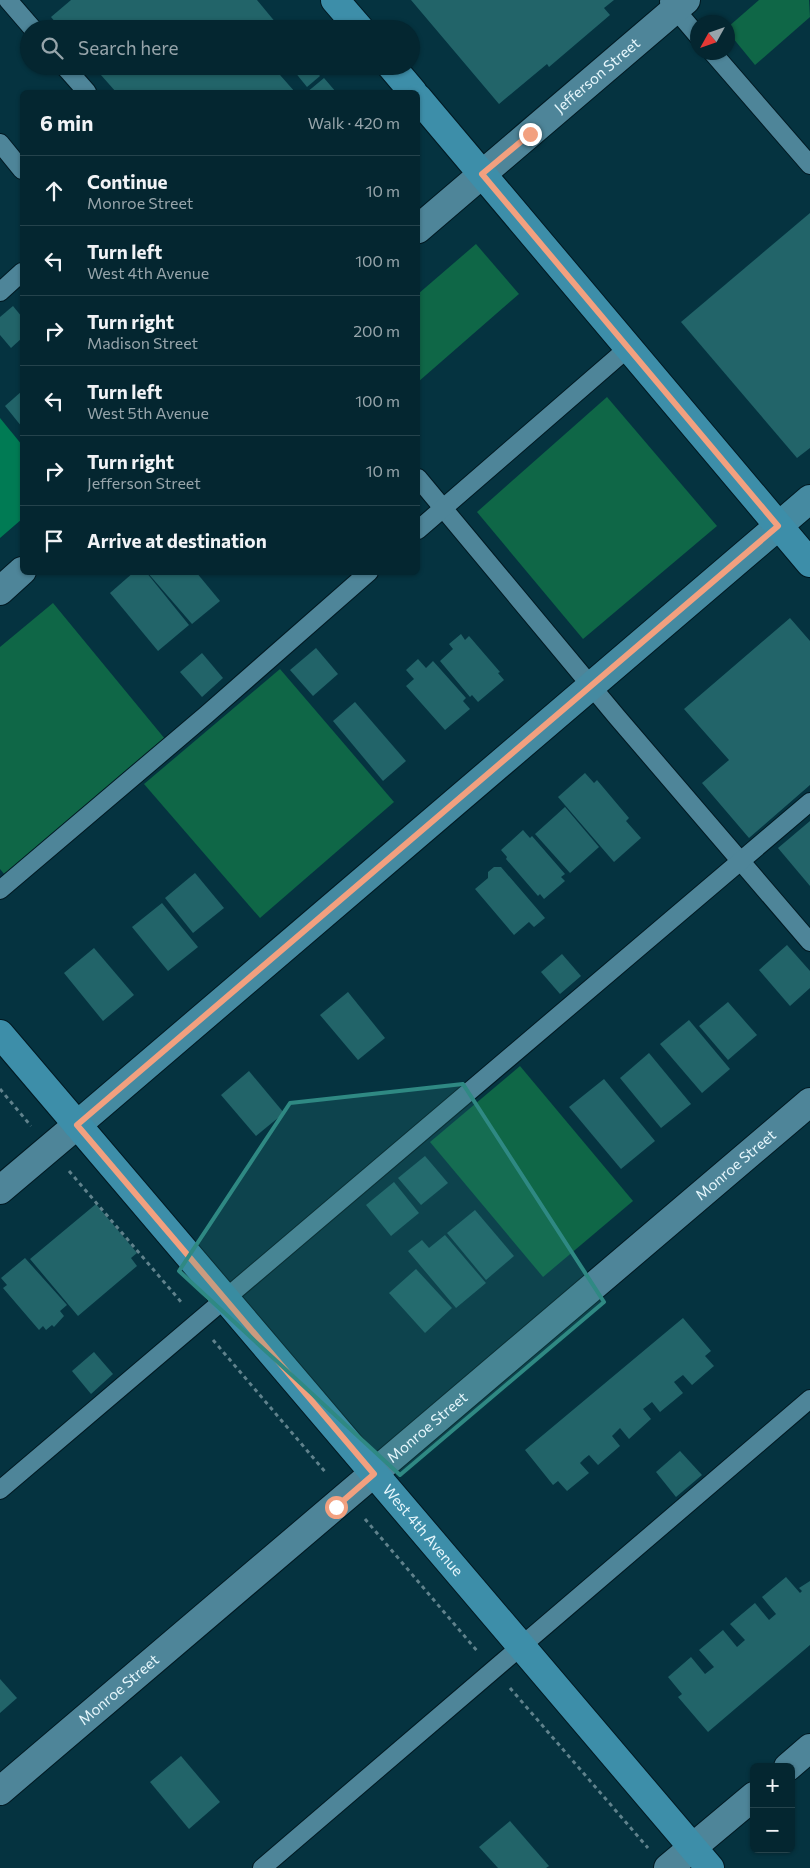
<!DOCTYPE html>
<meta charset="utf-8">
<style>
:root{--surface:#042630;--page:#12323c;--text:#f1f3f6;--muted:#97a5ab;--line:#25434c}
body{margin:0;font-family:Commissioner,sans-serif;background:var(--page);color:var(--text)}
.controls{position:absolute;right:15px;bottom:15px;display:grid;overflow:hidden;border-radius:8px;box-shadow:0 1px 4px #0004}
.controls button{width:45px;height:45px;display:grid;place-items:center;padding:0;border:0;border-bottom:1px solid var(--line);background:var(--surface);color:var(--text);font:25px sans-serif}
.compass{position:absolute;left:690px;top:15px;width:45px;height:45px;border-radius:50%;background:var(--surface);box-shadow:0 1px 4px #0004;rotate:230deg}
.stop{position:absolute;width:15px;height:15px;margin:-11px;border:4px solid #f2a07f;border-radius:50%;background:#fff}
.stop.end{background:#f2a07f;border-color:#fff;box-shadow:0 1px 5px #0008}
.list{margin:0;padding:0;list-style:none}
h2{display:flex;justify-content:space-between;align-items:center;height:65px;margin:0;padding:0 20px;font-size:21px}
h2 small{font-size:16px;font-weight:400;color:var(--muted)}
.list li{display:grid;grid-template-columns:32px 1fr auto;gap:15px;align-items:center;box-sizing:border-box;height:70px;padding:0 20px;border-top:1px solid var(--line)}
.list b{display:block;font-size:19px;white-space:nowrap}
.list p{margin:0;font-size:16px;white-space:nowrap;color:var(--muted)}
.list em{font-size:16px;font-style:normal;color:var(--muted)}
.icon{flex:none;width:28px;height:28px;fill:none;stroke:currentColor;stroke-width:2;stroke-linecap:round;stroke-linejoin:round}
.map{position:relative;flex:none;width:810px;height:1868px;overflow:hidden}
.search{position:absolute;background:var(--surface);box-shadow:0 1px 4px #0004;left:20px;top:20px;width:400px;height:55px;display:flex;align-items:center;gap:12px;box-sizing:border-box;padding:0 18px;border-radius:28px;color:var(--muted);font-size:19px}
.panel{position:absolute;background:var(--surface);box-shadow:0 1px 4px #0004;left:20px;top:90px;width:400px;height:485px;border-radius:8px}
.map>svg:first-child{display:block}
</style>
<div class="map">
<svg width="810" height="1868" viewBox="0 0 810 1868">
<rect width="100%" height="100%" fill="#053340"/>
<g fill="#0f6747">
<polygon points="759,0 809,0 810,17 755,65 728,32 728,27"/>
<polygon points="476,244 519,294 418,382 418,294"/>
<polygon points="607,397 717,526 583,639 477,512"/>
<polygon points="53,603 165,739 5,875 0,869 0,647"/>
<polygon points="280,669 394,802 260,918 144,784"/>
<polygon points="520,1066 633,1201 543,1277 430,1142"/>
</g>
<polygon fill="#007b54" points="0,418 22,445 22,519 0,538"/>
<g fill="#226469">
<polygon points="71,0 257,0 281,29 61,29 51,17"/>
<polygon points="411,0 614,0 604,8 610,15 549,67 547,64 499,104"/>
<polygon points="93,66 274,66 273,67 295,92 116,92"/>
<polygon points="290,66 312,66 320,76 307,87"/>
<polygon points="324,78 336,92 307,92 312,88"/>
<polygon points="810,213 810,448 797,458 681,322"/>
<polygon points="13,306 22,317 22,338 11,348 0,335 0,317"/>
<polygon points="22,391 22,427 5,406"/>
<polygon points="134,572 146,572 189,625 158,651 110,593"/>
<polygon points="147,572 196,572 220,601 192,624"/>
<polygon points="790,618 810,641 810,785 749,838 702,783 729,760 684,709"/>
<polygon points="461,634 465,640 469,636 500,672 498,673 504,680 478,702 472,695 470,697 440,661 453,649 449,644"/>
<polygon points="316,648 338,674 313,696 290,670"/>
<polygon points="202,653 223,678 202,697 180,672"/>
<polygon points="418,659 426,668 433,661 466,698 463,701 470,709 445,730 406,686 414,679 406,670"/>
<polygon points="355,702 406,761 383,781 333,721"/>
<polygon points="585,773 594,783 597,780 629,818 626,821 641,838 614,862 558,797"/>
<polygon points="565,807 599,847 570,873 535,834"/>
<polygon points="810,821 810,886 778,848"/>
<polygon points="523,830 530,838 532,836 565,874 561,877 565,881 544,899 540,894 538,896 506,859 507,857 501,850"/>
<polygon points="494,867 501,867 545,918 534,927 529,922 514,935 475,889 488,878 488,872"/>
<polygon points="195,873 224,908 193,933 165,898"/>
<polygon points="162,903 198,947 168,971 132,927"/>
<polygon points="787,945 810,971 810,988 790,1006 759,970"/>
<polygon points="94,948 134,995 103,1021 64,973"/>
<polygon points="562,954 581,976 560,994 541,972"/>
<polygon points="348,992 385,1038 358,1060 320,1015"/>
<polygon points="728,1002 757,1035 728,1060 699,1026"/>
<polygon points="689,1020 730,1069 702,1093 660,1044"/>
<polygon points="649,1053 691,1104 661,1128 620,1078"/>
<polygon points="249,1071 284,1113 256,1136 221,1095"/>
<polygon points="604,1079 655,1141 621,1169 569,1107"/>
<polygon points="425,1156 448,1183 421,1205 398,1178"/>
<polygon points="394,1182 419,1213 391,1236 366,1205"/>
<polygon points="96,1204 137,1253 131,1258 137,1266 78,1316 30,1259"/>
<polygon points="475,1210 514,1256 486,1280 447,1233"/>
<polygon points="445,1235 486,1283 456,1308 408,1251 422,1240 429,1248"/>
<polygon points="25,1258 67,1305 60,1311 64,1316 54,1327 52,1325 46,1330 43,1326 39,1330 3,1288 7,1285 1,1278"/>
<polygon points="416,1269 452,1308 425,1333 389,1293"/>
<polygon points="683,1318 711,1351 705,1356 714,1366 692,1385 683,1375 679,1378 674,1382 683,1393 660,1412 652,1402 643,1409 651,1419 629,1439 620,1428 612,1436 620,1446 598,1465 589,1455 584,1459 580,1463 589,1473 567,1491 558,1481 553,1485 525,1450"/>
<polygon points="94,1352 113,1374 91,1394 72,1371"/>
<polygon points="680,1451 702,1475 676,1497 656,1472"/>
<polygon points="786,1577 800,1593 802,1591 799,1588 810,1581 810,1645 708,1732 678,1697 682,1694 668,1677 691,1657 705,1674 714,1667 699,1650 723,1630 737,1647 745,1640 730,1624 755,1603 769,1620 776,1614 762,1597"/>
<polygon points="0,1679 17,1698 0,1713"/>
<polygon points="181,1756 220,1802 189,1829 150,1782"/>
<polygon points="510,1821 549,1866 546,1868 498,1868 479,1847"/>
</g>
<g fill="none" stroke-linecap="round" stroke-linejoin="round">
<defs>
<g id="lane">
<polyline points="8,0 33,29"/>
<polyline points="669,2 698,36"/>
<polyline points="712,52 810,165"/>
<polyline points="64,66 87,92"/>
<polyline points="0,143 22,170"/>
<polyline points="0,292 22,272"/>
<polyline points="418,478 617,717 810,942"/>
<polyline points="418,530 628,348"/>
<polyline points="0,890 206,715 369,572"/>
<polyline points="0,1490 810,802"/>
<polyline points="262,1868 810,1399"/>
</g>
<g id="street">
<path id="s1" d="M418,229L686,0"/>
<polyline points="0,591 22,571"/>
<polyline points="0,1190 77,1125"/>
<polyline points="788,1767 810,1748"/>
<path id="s2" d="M0,1791L810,1102"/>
<polyline points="668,1868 754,1796"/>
</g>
<polyline id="secondary" points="77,1125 810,499"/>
<g id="primary">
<polyline points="335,0 360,29"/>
<polyline points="391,66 413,92"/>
<polyline points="418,98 810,563"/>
<path id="s3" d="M0,1034L710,1868"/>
</g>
</defs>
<use href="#lane" stroke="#001922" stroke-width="20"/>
<use href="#street" stroke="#001922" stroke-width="30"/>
<use href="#secondary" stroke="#001922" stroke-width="30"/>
<use href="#primary" stroke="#001922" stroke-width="30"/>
<g stroke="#60828c" stroke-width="3" stroke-dasharray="4 4" stroke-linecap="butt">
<polyline points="0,1089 31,1126"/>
<polyline points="69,1171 182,1303"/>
<polyline points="213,1340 327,1474"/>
<polyline points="365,1519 478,1652"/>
<polyline points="510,1688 648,1848"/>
</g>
<use href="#lane" stroke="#4e8599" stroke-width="18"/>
<use href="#street" stroke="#4e8599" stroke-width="28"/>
<use href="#secondary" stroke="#458aa1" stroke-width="28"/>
<use href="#primary" stroke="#3d8ea9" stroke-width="28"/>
</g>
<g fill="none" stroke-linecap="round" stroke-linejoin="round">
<polyline stroke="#f2a07f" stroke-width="6" points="336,1507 374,1474 77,1125 778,526 482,174 530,134"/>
</g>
<path fill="#2f8983" fill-opacity="0.2" stroke="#2f8983" stroke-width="4" stroke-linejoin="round" d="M463,1084L604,1302L400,1475L179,1271L290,1103Z"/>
<g text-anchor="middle" stroke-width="4" stroke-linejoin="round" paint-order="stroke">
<g font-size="15" fill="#e5f6fc" stroke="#0a2831">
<text dy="5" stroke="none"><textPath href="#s1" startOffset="236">Jefferson Street</textPath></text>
<text dy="5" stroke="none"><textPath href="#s2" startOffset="966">Monroe Street</textPath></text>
<text dy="5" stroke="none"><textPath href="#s2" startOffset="561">Monroe Street</textPath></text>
<text dy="5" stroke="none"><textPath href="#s3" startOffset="652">West 4th Avenue</textPath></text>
<text dy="5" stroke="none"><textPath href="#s2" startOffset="156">Monroe Street</textPath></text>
</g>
</g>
</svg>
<div class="controls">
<button>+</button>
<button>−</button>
</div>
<svg class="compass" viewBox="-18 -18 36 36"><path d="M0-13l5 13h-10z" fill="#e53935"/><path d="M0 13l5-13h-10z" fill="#97a5ab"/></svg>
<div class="stop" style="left:336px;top:1507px"></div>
<div class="stop end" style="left:530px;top:134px"></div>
<div class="search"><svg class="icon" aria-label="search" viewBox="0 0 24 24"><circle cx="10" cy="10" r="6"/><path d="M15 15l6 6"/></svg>Search here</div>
<section class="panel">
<h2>6 min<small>Walk · 420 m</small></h2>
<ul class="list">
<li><svg class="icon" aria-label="ahead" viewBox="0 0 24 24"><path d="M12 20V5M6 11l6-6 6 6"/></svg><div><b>Continue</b><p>Monroe Street</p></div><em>10 m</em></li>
<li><svg class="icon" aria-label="left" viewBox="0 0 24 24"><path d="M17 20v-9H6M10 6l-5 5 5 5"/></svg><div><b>Turn left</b><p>West 4th Avenue</p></div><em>100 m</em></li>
<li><svg class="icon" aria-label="right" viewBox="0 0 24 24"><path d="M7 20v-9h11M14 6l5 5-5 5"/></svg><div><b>Turn right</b><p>Madison Street</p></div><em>200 m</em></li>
<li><svg class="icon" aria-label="left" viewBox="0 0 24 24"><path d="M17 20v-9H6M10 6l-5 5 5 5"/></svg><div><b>Turn left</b><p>West 5th Avenue</p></div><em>100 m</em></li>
<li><svg class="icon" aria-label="right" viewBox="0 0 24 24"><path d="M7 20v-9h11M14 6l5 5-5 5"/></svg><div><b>Turn right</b><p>Jefferson Street</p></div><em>10 m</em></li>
<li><svg class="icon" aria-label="arrive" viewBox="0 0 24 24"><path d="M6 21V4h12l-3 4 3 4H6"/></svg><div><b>Arrive at destination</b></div></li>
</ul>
</section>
</div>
